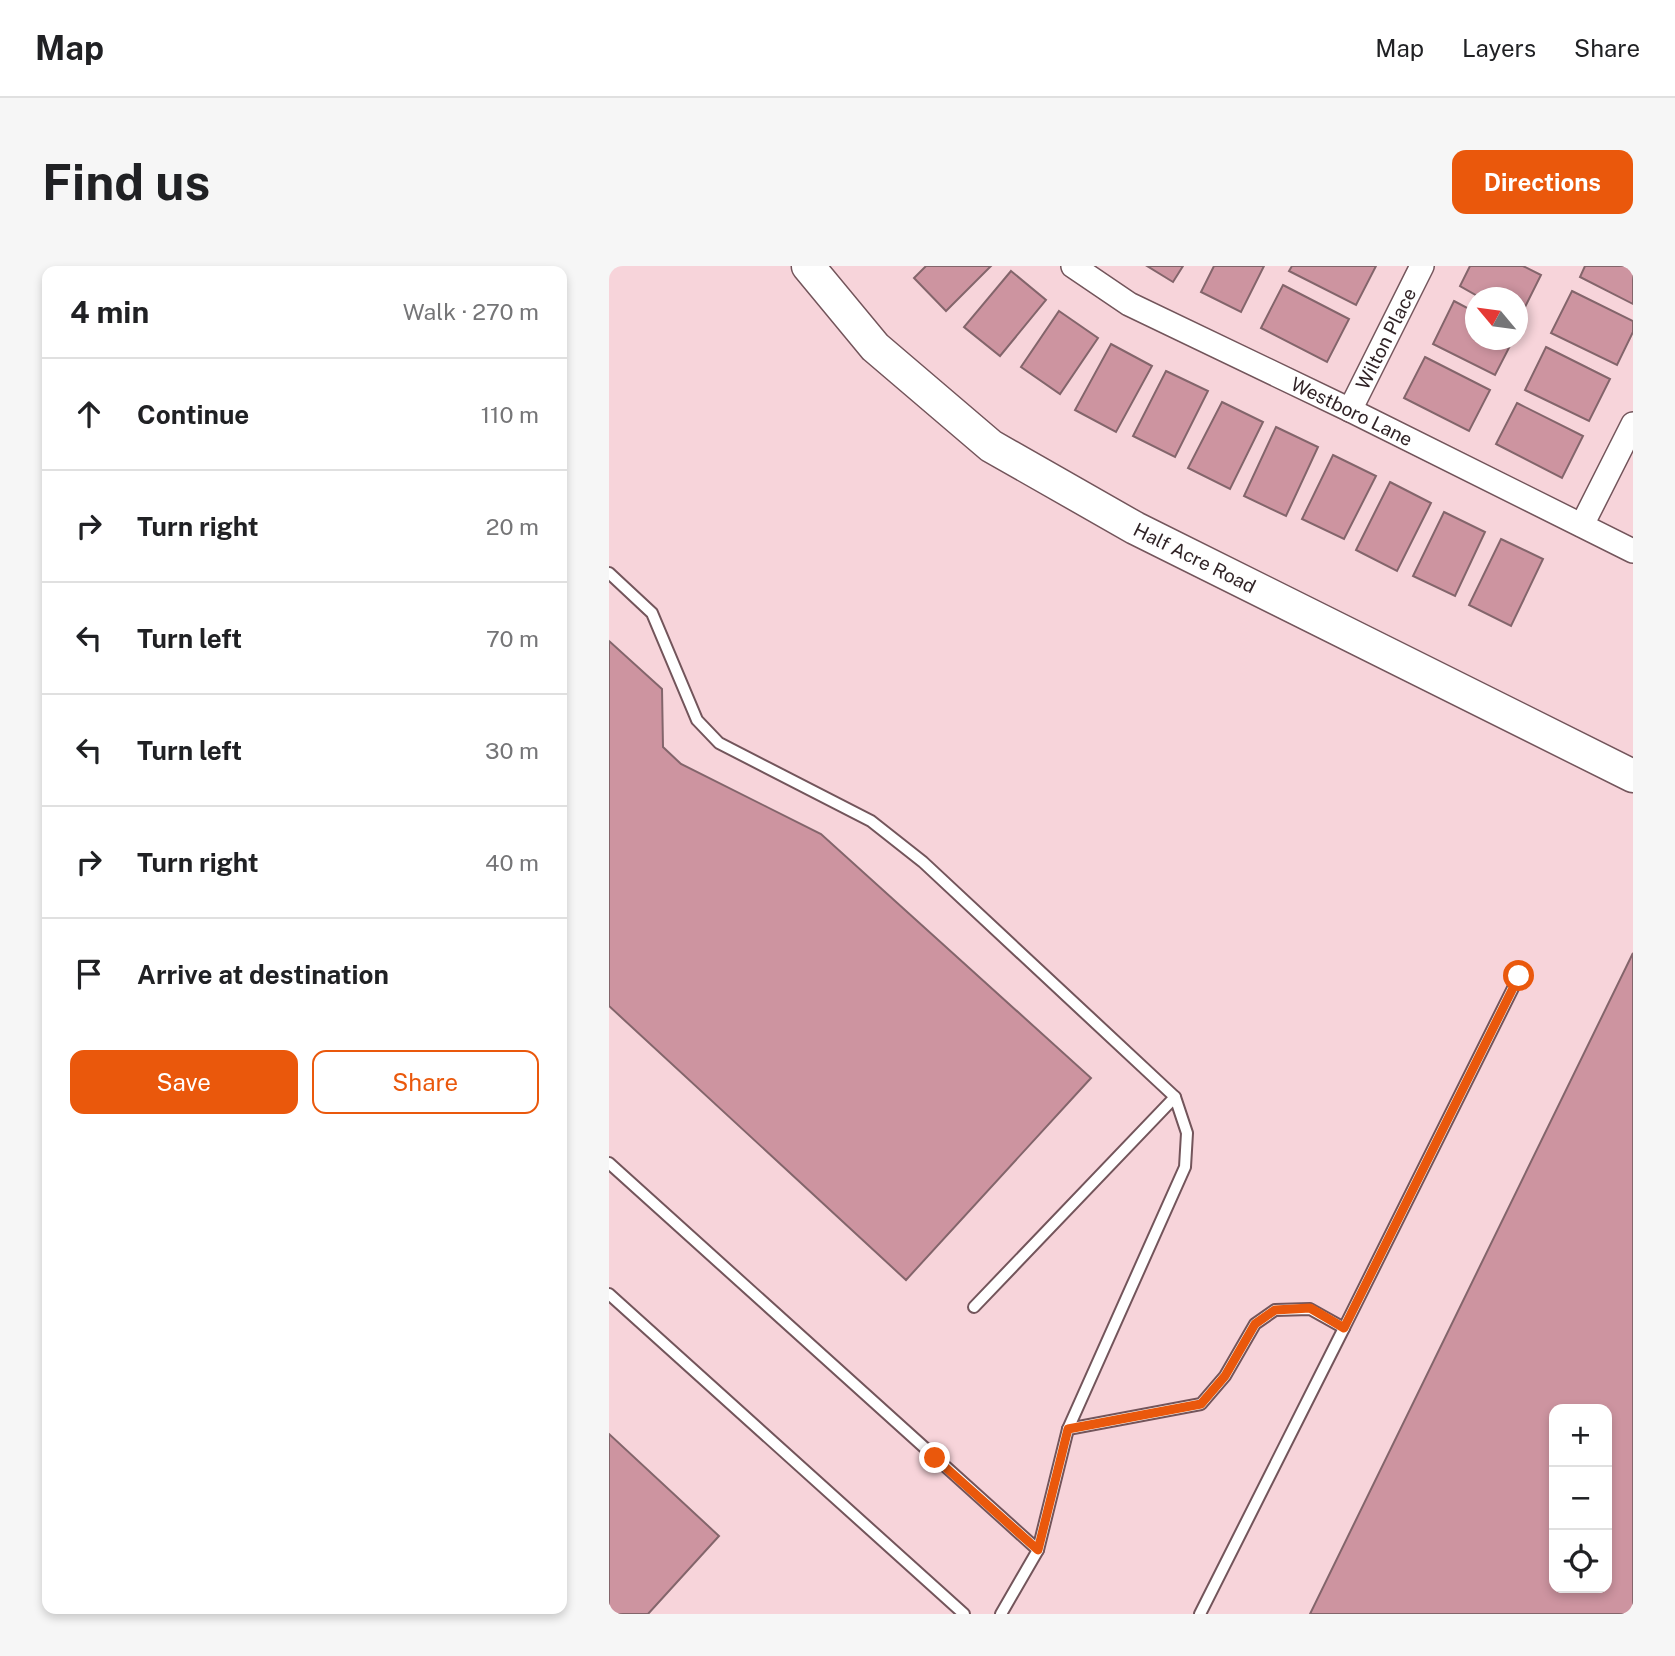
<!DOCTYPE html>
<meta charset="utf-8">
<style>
:root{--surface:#fff;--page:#f6f6f6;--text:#202124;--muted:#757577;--line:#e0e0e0;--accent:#ea580c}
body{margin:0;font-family:"Public Sans",sans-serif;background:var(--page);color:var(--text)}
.controls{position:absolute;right:21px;bottom:21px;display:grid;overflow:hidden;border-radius:14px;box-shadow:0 4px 10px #0003}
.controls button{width:63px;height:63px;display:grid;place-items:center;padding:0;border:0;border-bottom:2px solid var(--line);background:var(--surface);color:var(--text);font:35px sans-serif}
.compass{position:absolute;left:856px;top:21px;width:63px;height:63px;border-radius:50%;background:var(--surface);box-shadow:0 4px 10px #0003;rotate:299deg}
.stop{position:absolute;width:21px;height:21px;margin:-16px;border:5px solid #ea580c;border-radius:50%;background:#fff}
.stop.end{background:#ea580c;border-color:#fff;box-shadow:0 2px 7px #0008}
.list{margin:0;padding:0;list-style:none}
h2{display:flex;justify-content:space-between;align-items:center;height:91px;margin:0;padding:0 28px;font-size:30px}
h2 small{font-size:23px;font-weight:400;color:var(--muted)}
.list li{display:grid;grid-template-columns:46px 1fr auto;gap:21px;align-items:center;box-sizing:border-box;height:112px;padding:0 28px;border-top:2px solid var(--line)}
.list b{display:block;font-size:26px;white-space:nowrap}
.list em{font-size:23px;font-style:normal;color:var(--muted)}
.actions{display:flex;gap:14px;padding:21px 28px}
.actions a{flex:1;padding:16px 0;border:2px solid var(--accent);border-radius:14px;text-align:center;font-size:24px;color:var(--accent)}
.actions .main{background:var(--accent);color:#fff}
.icon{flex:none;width:38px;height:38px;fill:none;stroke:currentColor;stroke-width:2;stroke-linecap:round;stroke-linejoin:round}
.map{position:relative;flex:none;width:1024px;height:1348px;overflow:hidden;border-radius:14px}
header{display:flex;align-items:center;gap:42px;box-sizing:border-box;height:98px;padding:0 35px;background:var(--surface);border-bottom:2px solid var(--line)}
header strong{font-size:33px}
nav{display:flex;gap:38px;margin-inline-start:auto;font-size:24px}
.intro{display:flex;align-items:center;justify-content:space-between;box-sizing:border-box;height:168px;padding:0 42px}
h1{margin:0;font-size:49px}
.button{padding:18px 32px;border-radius:14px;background:var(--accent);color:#fff;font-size:24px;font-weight:700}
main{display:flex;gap:42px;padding:0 42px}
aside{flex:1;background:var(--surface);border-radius:14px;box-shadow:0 4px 10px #0003}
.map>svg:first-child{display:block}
</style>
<header>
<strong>Map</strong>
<nav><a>Map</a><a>Layers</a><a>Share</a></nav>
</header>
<div class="intro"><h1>Find us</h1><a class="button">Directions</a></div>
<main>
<aside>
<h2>4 min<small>Walk · 270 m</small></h2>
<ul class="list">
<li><svg class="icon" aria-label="ahead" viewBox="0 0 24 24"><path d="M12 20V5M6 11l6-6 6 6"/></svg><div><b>Continue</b></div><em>110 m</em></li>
<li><svg class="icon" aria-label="right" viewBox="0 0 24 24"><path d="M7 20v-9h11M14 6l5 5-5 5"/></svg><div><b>Turn right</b></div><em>20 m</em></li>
<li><svg class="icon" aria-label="left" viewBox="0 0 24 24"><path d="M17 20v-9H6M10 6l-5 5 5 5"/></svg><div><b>Turn left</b></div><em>70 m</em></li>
<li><svg class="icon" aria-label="left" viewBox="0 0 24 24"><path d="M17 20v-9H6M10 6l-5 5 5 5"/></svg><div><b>Turn left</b></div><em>30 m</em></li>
<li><svg class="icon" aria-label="right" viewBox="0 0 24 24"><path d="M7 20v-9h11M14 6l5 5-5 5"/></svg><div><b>Turn right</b></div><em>40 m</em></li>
<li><svg class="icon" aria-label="arrive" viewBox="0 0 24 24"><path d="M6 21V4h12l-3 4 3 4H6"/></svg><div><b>Arrive at destination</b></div></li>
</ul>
<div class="actions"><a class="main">Save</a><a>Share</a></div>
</aside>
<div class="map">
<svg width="1024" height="1348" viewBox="0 0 1024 1348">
<rect width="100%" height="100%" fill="#f7d4da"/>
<g fill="#cd94a0" stroke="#83656b" stroke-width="2" fill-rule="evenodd">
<polygon points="317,0 382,0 337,45 305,12"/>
<polygon points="538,0 574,0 564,16"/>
<polygon points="605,0 655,0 632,46 592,26"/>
<polygon points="683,0 767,0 747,39 680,5"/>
<polygon points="861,0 914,0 932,9 911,51 908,50 908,32 872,32 851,20"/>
<polygon points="976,0 1024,0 1024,38 971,11"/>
<polygon points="402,5 437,34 391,90 355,61"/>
<polygon points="674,19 740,53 718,96 652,62"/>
<polygon points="963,25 1024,55 1024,66 1008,99 942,67"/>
<polygon points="845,35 866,46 866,74 904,74 886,109 824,78"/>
<polygon points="450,45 489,72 451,128 412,101"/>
<polygon points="502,78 543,100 507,166 466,144"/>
<polygon points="937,81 1001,113 980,155 916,124"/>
<polygon points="816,91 881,124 860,165 795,132"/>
<polygon points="557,105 599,125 566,191 524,170"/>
<polygon points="613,136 654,156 621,223 579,202"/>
<polygon points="908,137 974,170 953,212 887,178"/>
<polygon points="667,161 709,181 677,250 635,230"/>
<polygon points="724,189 767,210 735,273 693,253"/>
<polygon points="781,216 822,237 788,305 747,284"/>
<polygon points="835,246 876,266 846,330 804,310"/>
<polygon points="892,273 934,293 902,360 860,339"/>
<polygon points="0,375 53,423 54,481 72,498 212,568 482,812 297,1014 0,740"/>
<path d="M1024,687V1348H701ZM945,1143H998V1322H945Z"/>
<polygon points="0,1168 110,1270 39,1348 0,1348"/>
</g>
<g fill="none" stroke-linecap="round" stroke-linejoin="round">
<defs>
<g id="lane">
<polyline points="0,307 43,347 88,454 110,477 262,555 314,596 566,831 578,867 576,901 459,1163 429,1284 392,1348"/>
<polyline points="0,897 429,1284"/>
<polyline points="0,1028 355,1348"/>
<polyline points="365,1041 566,831"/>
<polyline points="735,1062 910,710"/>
<polyline points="459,1163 592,1138 616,1110 646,1058 666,1044 701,1043 735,1062 591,1348"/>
</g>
<g id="street">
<path id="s1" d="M464,0L520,38L741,144L1024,285"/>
<path id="s2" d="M741,144L813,0"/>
<polyline points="973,259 1024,158"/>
</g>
<g id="secondary">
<path id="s3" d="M199,0L266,81L382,180L526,262L1024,510"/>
</g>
</defs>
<use href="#lane" stroke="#73555b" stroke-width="14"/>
<use href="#street" stroke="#73555b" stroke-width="26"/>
<use href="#secondary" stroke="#73555b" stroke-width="35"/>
<use href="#lane" stroke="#fff" stroke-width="10"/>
<use href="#street" stroke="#fff" stroke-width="23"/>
<use href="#secondary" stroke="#fff" stroke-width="32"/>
</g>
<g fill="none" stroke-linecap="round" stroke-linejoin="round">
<polyline stroke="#ea580c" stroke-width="9" points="326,1192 429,1284 459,1163 592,1138 616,1110 646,1058 666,1044 701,1042 735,1062 910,710"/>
</g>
<g text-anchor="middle" stroke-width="5" stroke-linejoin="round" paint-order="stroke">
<g font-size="19" fill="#302326" stroke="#f7d4da">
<text dy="7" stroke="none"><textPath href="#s2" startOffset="80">Wilton Place</textPath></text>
<text dy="7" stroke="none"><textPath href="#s1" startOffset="315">Westboro Lane</textPath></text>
<text dy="7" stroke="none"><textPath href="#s3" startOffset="490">Half Acre Road</textPath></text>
</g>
</g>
</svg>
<div class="controls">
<button>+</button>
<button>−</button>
<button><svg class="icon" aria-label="locate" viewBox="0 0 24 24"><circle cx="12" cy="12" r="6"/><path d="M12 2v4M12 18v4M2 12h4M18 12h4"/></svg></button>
</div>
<svg class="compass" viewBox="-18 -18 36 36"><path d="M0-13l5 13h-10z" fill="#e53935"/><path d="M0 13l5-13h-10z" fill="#757577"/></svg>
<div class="stop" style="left:910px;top:710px"></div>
<div class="stop end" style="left:326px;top:1192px"></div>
</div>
</main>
